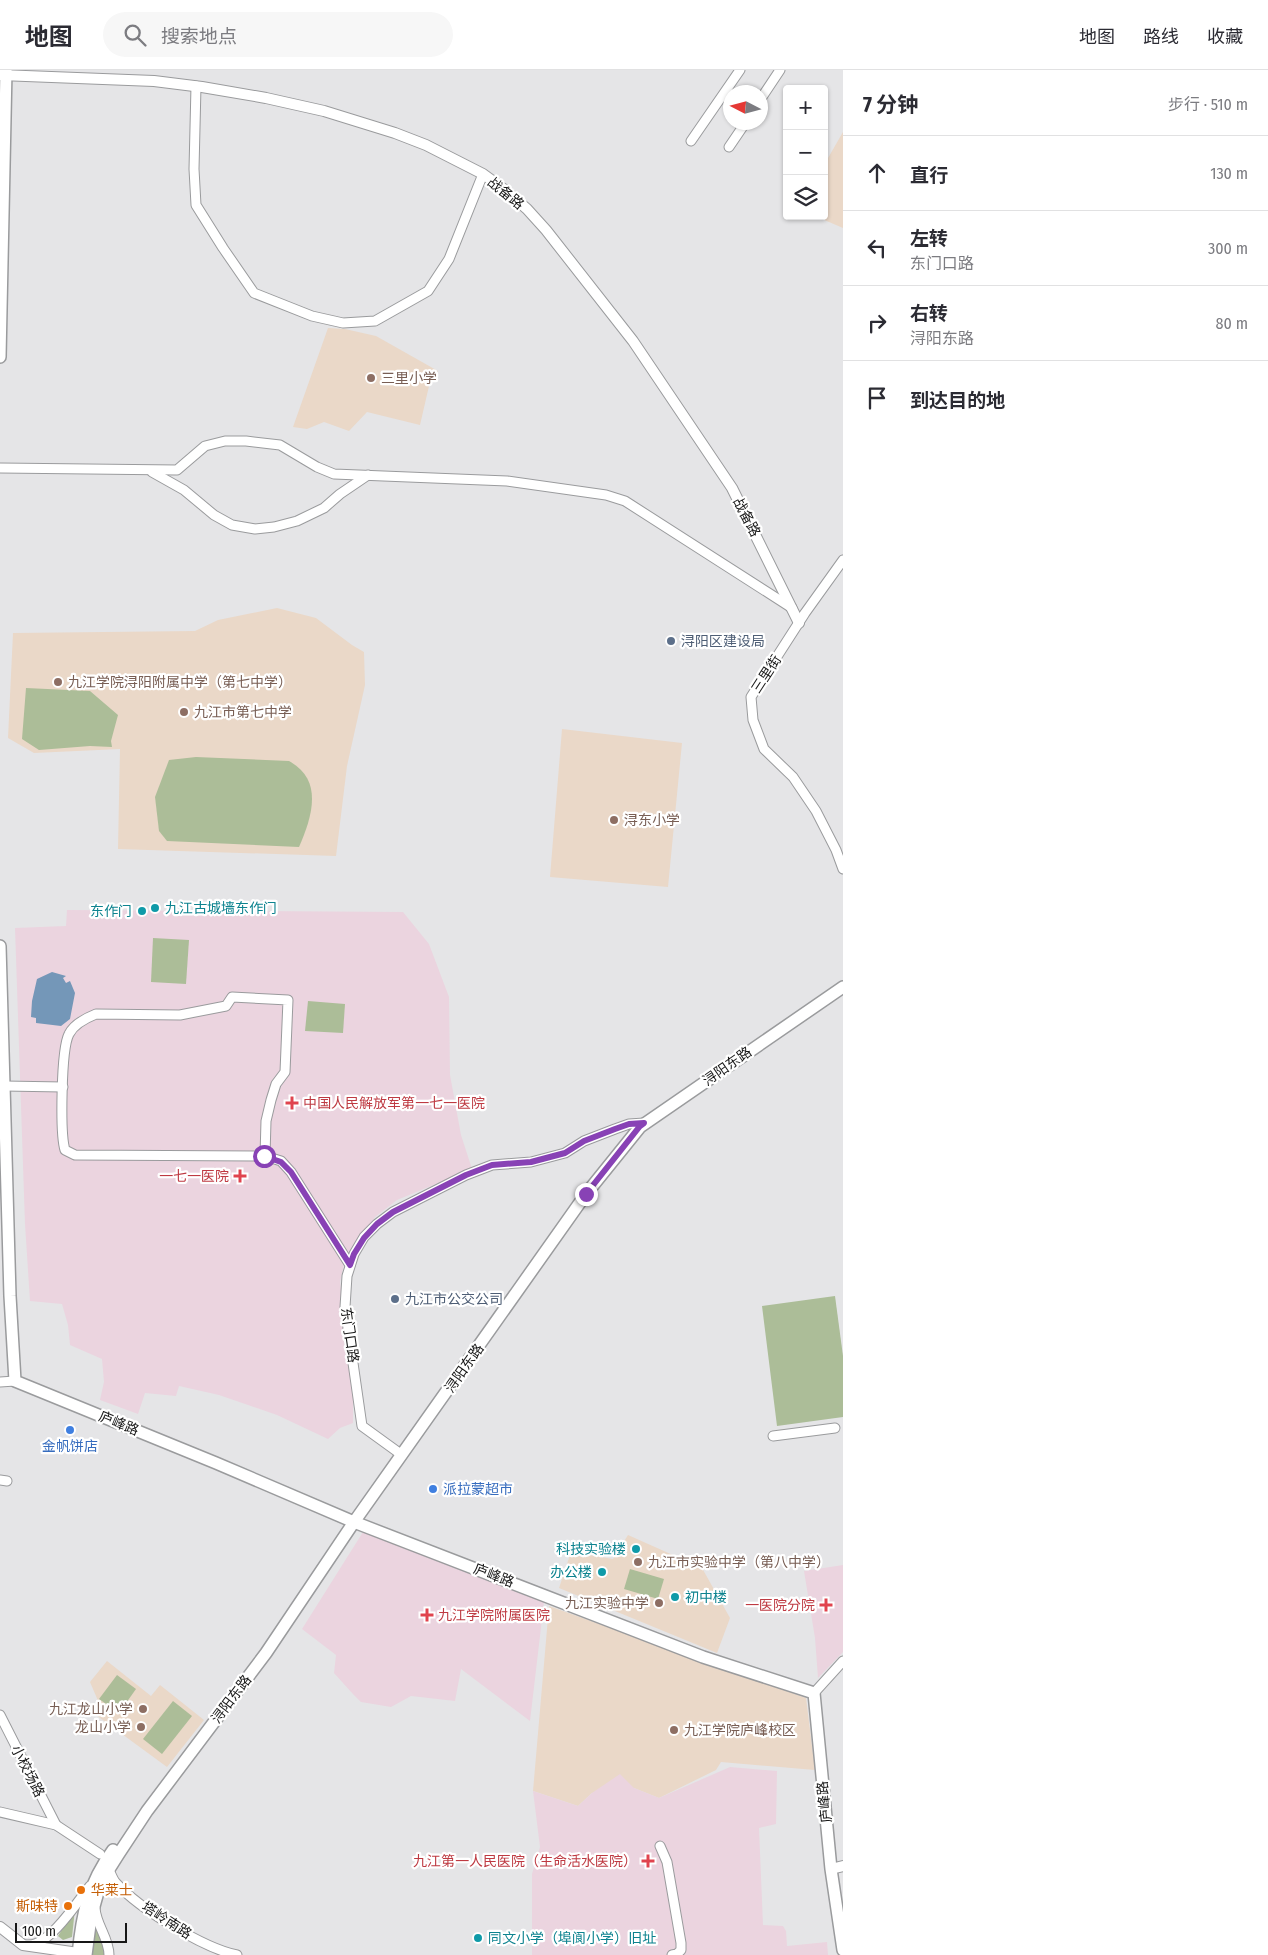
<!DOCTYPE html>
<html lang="zh">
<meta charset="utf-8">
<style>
:root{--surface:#fff;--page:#f7f7f7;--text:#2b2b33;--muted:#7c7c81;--line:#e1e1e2}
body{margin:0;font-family:"Fira Sans Condensed","Noto Sans SC",sans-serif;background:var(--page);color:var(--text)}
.controls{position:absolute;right:15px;top:15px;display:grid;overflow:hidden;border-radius:5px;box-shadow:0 1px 4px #0004}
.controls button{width:45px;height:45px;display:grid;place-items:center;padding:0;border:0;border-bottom:1px solid var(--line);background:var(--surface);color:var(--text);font:25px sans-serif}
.compass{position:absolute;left:723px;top:15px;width:45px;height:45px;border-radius:50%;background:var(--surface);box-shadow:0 1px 4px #0004;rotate:276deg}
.scale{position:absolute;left:15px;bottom:12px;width:112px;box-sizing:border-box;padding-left:5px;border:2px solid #171717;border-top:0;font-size:14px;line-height:18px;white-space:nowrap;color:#171717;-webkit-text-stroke:4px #fff;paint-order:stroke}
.stop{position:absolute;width:15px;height:15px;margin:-11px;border:4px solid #8842b5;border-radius:50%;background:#fff}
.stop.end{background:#8842b5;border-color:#fff;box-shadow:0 1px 5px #0008}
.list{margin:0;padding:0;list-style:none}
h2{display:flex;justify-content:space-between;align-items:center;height:65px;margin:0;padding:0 20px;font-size:21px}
h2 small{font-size:16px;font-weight:400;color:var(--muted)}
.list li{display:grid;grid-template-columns:32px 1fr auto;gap:15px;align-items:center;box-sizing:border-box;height:75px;padding:0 20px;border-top:1px solid var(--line)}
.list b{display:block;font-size:19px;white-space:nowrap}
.list p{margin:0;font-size:16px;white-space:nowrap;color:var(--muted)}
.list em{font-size:16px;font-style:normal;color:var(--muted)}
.icon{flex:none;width:28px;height:28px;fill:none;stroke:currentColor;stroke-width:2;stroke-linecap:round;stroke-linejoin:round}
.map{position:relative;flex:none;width:843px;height:1885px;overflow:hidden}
header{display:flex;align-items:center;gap:30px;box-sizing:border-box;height:70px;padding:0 25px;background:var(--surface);border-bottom:1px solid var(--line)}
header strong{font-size:24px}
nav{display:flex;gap:28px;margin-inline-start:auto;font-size:18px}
.search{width:350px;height:45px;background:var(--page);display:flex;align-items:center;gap:12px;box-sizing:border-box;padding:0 18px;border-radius:28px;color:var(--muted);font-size:19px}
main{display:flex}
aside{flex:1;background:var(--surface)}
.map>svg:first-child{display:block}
</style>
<header>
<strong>地图</strong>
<div class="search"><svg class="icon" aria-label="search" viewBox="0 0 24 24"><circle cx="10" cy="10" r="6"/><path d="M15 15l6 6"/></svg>搜索地点</div>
<nav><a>地图</a><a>路线</a><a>收藏</a></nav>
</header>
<main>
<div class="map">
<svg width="843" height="1885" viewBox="0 0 843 1885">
<rect width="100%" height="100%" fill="#e5e5e7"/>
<g fill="#ead8c8">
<polygon points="843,62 843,158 815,146 824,146 824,95"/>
<polygon points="328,258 345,259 376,266 438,301 429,316 420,355 367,342 349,361 324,352 307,359 293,357"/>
<polygon points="277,538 316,548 352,575 364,582 365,615 347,696 336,786 118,779 120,679 34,683 8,668 13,563 195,561 218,550"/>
<polygon points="562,659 682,673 668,817 550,807"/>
<polygon points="628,1465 702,1498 730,1548 717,1583 559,1518 571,1482 613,1489"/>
<polygon points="549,1536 806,1628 815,1700 721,1692 716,1700 659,1728 634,1718 592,1723 578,1736 533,1721"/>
<polygon points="107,1591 151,1626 160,1615 204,1650 167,1697 96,1645 99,1633 90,1612"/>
</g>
<g fill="#ebd4df">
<polygon points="67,840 403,842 429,874 449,927 450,1005 461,1065 472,1099 397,1130 375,1147 344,1194 340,1212 353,1298 353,1353 340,1358 328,1369 277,1345 219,1325 179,1316 176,1326 145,1323 138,1344 100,1330 104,1312 102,1289 70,1275 68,1255 62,1234 30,1231 25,1154 15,858 66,856"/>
<polygon points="363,1462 544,1532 530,1651 461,1599 455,1631 411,1626 391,1637 361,1632 352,1623 334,1603 336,1585 302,1559"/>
<polygon points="843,1495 843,1582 818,1608 815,1568 804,1501"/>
<polygon points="730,1697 777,1701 776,1754 759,1758 763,1855 783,1856 786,1861 787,1876 827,1872 828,1885 532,1885 532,1804 540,1777 533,1721 578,1736 592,1723 620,1704 634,1718 659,1728"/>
</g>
<g fill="#acbd98">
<polygon points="26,618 90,621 118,645 111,671 112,677 90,676 39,680 22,669"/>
<path d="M196,687L289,691C324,710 312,747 299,777L167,771L159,761L155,727L169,690Z"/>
<polygon points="153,868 189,870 186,914 151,912"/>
<polygon points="308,931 345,934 343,963 305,961"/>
<polygon points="835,1226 843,1286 843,1347 777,1356 762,1236"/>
<polygon points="630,1499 664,1509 658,1529 624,1519"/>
<polygon points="117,1605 136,1619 119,1643 99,1629"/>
<polygon points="173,1631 192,1646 162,1684 143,1669"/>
<polygon points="75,1839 72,1867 63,1870 58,1866"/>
<polygon points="94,1851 106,1878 104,1885 90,1885"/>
</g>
<polygon fill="#7497b8" points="52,902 66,906 63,908 66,913 70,911 75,923 70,949 61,956 36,953 36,948 31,947 32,931 37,909"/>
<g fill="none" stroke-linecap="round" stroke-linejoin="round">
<defs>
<g id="minor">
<polyline points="196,16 194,99 196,135 223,178 254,223 312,246 343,253 375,251 428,221 449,189 483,104"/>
<polyline points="760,30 780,0"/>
<polyline points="691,71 740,0"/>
<polyline points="729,77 746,52"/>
<polyline points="0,398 177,400 205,376 225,371 246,371 280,375 317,397 334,404 507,411 606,425 625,431 792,538"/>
<polyline points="152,402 184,420 214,445 232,455 255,459 274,457 297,451 324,438 340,424 368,405"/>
<polyline points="843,490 805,543 751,627 753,650 764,679 793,707 816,741 836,780 843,799"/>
<polyline points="4,1016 63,1017"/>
<path d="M265,1086L266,1051L271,1030L276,1014L285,1002L288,930L232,927L226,936L180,945L96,944C86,948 74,954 69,964C61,979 60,1064 65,1080L75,1085L265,1086L281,1091L291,1102L350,1195"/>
<polyline points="0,1312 15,1311"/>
<polyline points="773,1366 835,1358"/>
<polyline points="402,1385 362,1356 345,1237 347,1206 354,1184 364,1167 377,1154 393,1142 466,1105 492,1095 531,1092 565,1083 584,1071 615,1059 629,1054 644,1053"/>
<polyline points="0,1410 7,1411"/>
<polyline points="814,1623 843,1591"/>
<polyline points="0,1645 56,1755"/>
<polyline points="0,1742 56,1755 100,1784"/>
<polyline points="660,1776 667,1792 681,1873 681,1880 677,1884 672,1885"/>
<path d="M109,1800C111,1804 113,1810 116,1813C140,1839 203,1878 237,1885"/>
<path d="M95,1838C96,1855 109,1868 109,1885"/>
<path d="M29,1875C50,1875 78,1831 90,1816"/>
</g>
<g id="tertiary">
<polyline points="0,5 154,11 202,17 266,28 324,41 395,63 426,75 483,104 505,120 527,139 546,160 633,271 732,418 799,553"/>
<polyline points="831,1799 843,1796"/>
<polyline points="0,1857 23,1875 85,1884"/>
</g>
<g id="secondary">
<polyline points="0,287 6,0"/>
<polyline points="0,876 10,1226 15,1311 216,1393 354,1452 703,1587 814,1623 831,1799 843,1880"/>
<path d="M78,1885C82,1844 88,1814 113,1780"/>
<polyline points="86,1885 91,1847 98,1822 106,1804 118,1785 147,1741 266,1583 354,1452 586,1124 640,1057 843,917"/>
</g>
</defs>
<use href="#minor" stroke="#9a9b9d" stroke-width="11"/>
<use href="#tertiary" stroke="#9a9b9d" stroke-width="12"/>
<use href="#secondary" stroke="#9a9b9d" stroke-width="14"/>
<use href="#minor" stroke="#fff" stroke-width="9"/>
<use href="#tertiary" stroke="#fff" stroke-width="10"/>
<use href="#secondary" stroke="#fff" stroke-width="11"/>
</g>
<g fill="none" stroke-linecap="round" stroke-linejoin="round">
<polyline stroke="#8842b5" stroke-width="6" points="264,1086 281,1092 291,1102 350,1195 354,1184 364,1168 377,1154 393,1142 466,1105 492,1095 531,1092 565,1083 584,1071 615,1059 629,1054 644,1053 640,1056 586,1124"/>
</g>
<g fill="#8d6e63" stroke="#fff" stroke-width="2">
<circle cx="371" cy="308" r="5"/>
<circle cx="58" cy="612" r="5"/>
<circle cx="184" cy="642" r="5"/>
<circle cx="614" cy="750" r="5"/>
<circle cx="638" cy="1492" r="5"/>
<circle cx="659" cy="1533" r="5"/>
<circle cx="143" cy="1639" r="5"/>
<circle cx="141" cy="1657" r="5"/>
<circle cx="674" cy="1660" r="5"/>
</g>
<g fill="#5c6f8a" stroke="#fff" stroke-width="2">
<circle cx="671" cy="571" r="5"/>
<circle cx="395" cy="1229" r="5"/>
</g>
<g fill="#0f9aa8" stroke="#fff" stroke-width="2">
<circle cx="155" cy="838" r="5"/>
<circle cx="142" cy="841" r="5"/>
<circle cx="636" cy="1479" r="5"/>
<circle cx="602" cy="1502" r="5"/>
<circle cx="675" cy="1527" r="5"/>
<circle cx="478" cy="1868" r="5"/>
</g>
<g fill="#e0444e" stroke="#fff" stroke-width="2">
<path d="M289.5 1025.5h5v5h5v5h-5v5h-5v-5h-5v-5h5z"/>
<path d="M237.5 1098.5h5v5h5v5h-5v5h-5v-5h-5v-5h5z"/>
<path d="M823.5 1527.5h5v5h5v5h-5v5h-5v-5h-5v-5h5z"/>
<path d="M424.5 1537.5h5v5h5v5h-5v5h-5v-5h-5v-5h5z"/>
<path d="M645.5 1783.5h5v5h5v5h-5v5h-5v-5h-5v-5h5z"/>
</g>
<g fill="#3f7fe0" stroke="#fff" stroke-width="2">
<circle cx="70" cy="1360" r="5"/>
<circle cx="433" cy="1419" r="5"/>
</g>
<g fill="#e8710a" stroke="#fff" stroke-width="2">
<circle cx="81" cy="1820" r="5"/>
<circle cx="68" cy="1836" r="5"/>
</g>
<g text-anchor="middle" stroke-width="4.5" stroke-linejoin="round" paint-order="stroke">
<g font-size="14" fill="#171717" stroke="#fff">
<text transform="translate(506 123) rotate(39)" y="5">战备路</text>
<text transform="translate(747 447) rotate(62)" y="5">战备路</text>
<text transform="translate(766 604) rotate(-57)" y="5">三里街</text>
<text transform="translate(727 996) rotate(-35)" y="5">浔阳东路</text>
<text transform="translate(350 1265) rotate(82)" y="5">东门口路</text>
<text transform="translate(464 1298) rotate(-55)" y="5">浔阳东路</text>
<text transform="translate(119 1353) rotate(22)" y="5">庐峰路</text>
<text transform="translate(494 1505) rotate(21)" y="5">庐峰路</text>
<text transform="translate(231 1629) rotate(-53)" y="5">浔阳东路</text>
<text transform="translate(28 1701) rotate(63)" y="5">小校场路</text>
<text transform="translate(824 1732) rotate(-96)" y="5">庐峰路</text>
<text transform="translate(167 1850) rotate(33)" y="5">塔岭南路</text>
</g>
<g font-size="14" fill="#785e54" stroke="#fff" text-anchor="start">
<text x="381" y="313">三里小学</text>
<text x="68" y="617">九江学院浔阳附属中学（第七中学）</text>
<text x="194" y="647">九江市第七中学</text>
<text x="624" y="755">浔东小学</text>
<text x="648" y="1497">九江市实验中学（第八中学）</text>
<text x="649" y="1538" text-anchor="end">九江实验中学</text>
<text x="133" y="1644" text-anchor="end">九江龙山小学</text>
<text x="131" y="1662" text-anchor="end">龙山小学</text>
<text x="684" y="1665">九江学院庐峰校区</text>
</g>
<g font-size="14" fill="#4e5e75" stroke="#fff" text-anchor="start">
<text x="681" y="576">浔阳区建设局</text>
<text x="405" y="1234">九江市公交公司</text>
</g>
<g font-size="14" fill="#0d838f" stroke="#fff" text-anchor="start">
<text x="165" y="843">九江古城墙东作门</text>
<text x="132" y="846" text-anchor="end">东作门</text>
<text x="626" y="1484" text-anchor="end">科技实验楼</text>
<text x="592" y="1507" text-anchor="end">办公楼</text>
<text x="685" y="1532">初中楼</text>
<text x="488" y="1873">同文小学（埠阆小学）旧址</text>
</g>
<g font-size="14" fill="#be3a42" stroke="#fff" text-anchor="end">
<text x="303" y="1038" text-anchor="start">中国人民解放军第一七一医院</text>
<text x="229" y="1111">一七一医院</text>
<text x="815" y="1540">一医院分院</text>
<text x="438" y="1550" text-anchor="start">九江学院附属医院</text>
<text x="637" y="1796">九江第一人民医院（生命活水医院）</text>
</g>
<g font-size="14" fill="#366cbe" stroke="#fff">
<text x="70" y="1381">金帆饼店</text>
<text x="443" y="1424" text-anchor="start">派拉蒙超市</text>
</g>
<g font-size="14" fill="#c56008" stroke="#fff" text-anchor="start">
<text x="91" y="1825">华莱士</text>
<text x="58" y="1841" text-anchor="end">斯味特</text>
</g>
</g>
</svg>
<div class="controls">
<button>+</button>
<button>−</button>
<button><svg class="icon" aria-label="layers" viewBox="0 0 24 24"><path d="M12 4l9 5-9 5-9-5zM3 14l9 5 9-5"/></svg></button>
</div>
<svg class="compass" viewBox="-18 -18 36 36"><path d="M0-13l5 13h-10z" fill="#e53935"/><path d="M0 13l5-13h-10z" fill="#7c7c81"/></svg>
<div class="scale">100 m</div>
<div class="stop" style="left:264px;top:1086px"></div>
<div class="stop end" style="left:586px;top:1124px"></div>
</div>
<aside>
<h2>7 分钟<small>步行 · 510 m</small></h2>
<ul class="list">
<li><svg class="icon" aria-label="ahead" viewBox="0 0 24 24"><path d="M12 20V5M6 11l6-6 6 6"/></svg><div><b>直行</b></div><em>130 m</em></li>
<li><svg class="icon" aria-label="left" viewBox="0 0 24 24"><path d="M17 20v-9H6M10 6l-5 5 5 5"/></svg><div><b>左转</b><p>东门口路</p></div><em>300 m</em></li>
<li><svg class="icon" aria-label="right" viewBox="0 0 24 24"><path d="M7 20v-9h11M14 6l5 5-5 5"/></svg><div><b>右转</b><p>浔阳东路</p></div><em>80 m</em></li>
<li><svg class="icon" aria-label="arrive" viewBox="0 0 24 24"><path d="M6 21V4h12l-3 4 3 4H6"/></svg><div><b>到达目的地</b></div></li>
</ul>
</aside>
</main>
